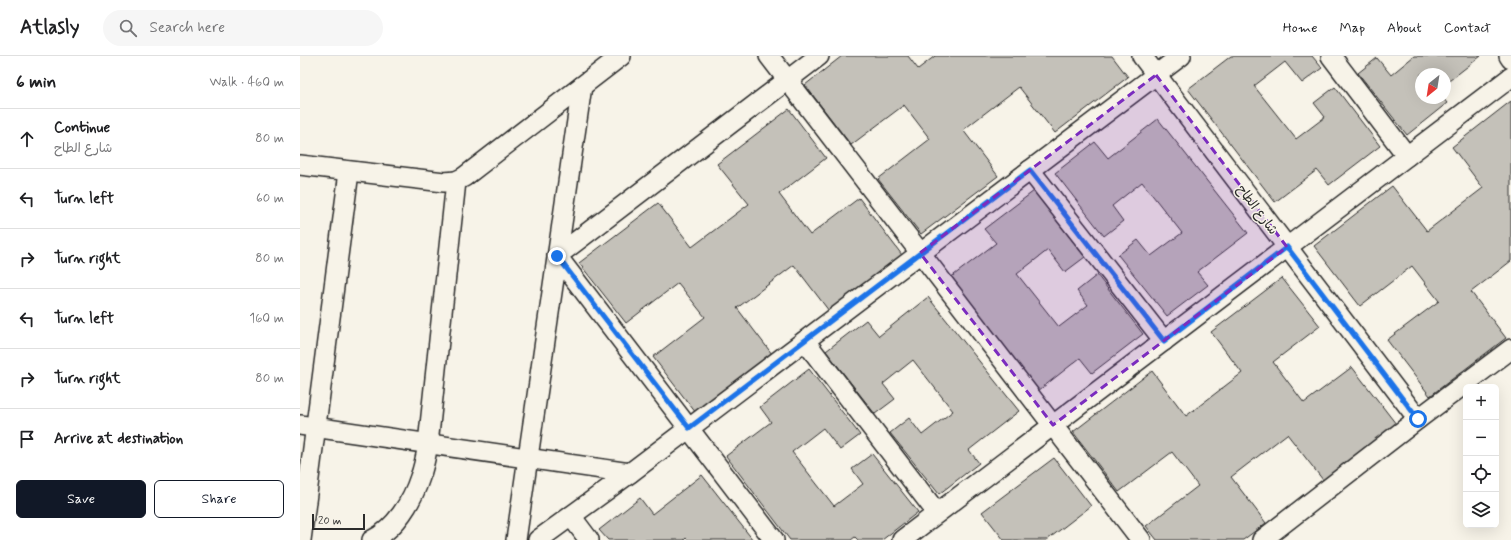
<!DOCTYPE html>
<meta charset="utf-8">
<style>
:root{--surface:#fff;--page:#f6f6f6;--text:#202124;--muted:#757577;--line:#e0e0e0;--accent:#111827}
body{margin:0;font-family:Mynerve,"Playpen Sans Arabic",sans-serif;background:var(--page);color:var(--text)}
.controls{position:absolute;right:12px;bottom:12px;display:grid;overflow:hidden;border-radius:6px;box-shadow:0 4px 16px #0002}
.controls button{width:36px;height:36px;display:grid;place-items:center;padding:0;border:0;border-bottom:1px solid var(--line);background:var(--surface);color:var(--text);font:20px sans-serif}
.compass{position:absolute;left:1115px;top:12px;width:36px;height:36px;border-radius:50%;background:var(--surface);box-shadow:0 4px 16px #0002;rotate:210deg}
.scale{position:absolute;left:12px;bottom:10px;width:53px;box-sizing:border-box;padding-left:4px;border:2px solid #2b2b2b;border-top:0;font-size:11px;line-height:14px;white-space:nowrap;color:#2b2b2b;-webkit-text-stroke:3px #f7f3e8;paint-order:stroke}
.stop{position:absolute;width:12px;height:12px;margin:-9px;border:3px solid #1a73e8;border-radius:50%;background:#fff}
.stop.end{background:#1a73e8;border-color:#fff;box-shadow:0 1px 4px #0008}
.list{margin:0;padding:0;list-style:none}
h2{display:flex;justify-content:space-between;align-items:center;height:52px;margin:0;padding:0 16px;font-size:17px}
h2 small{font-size:13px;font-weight:400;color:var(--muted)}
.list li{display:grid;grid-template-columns:26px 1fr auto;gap:12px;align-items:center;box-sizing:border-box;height:60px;padding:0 16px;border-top:1px solid var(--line)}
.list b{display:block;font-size:15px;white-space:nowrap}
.list p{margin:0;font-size:13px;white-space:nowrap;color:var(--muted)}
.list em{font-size:13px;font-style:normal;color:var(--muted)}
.actions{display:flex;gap:8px;padding:12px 16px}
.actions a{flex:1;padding:9px 0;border:1px solid var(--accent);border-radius:6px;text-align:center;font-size:14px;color:var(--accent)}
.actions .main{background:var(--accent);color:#fff}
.icon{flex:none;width:22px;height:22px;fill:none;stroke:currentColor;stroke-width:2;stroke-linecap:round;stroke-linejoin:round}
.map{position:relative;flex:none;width:1211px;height:484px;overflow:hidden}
header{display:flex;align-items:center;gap:24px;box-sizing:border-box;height:56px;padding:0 20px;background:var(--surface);border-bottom:1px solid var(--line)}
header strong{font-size:19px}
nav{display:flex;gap:22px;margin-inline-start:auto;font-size:14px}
.search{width:280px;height:36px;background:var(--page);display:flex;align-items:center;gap:10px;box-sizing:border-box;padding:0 14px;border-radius:22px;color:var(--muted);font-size:15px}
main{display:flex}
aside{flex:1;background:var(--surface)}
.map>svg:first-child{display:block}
</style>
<header>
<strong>Atlasly</strong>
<div class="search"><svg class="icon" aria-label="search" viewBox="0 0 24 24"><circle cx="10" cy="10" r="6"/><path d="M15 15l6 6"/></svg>Search here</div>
<nav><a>Home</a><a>Map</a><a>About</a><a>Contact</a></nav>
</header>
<main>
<aside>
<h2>6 min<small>Walk · 460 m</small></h2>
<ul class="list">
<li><svg class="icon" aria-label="ahead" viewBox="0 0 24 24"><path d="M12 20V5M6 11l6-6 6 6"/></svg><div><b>Continue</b><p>شارع الطاح</p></div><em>80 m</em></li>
<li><svg class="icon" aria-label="left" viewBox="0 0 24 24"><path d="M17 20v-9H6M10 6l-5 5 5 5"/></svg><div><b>Turn left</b></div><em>60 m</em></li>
<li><svg class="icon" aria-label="right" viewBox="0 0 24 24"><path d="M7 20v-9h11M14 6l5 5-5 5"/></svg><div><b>Turn right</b></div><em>80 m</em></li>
<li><svg class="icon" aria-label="left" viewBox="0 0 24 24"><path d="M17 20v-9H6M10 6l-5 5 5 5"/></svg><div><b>Turn left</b></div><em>160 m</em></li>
<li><svg class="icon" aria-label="right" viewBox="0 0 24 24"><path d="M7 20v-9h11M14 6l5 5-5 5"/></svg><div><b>Turn right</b></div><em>80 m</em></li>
<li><svg class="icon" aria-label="arrive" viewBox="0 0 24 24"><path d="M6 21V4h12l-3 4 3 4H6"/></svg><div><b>Arrive at destination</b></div></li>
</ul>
<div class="actions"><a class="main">Save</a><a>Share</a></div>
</aside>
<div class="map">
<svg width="1211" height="484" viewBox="0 0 1211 484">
<rect width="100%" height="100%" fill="#f7f3e8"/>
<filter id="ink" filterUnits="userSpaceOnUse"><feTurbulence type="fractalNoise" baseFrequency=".025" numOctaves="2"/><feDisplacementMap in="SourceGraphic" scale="8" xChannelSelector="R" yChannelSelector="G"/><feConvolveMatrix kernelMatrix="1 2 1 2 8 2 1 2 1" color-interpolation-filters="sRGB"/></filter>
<g filter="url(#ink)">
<g fill="#c4c1b9" stroke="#2b2b2b">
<polygon points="542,0 608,0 618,13 635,0 812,0 828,21 755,77 719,31 663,74 698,120 621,178 578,123 630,83 604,49 551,89 505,29"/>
<polygon points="931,0 1012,0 1022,12 1002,27 985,6 954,30 996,83 1025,61 1014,47 1035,31 1080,90 1029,129 1017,114 975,146 888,33"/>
<polygon points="1114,0 1181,0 1145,28 1145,18 1121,18 1121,42 1143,42 1147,47 1107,79 1058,17 1077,2 1091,19"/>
<polygon points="1211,45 1211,205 1171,236 1206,282 1130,340 1087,284 1139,245 1112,210 1060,250 1014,190 1092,130 1127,175 1183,132 1152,91"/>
<polygon points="489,53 526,102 479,138 510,179 559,142 602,199 529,255 494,209 437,252 472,298 396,357 353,301 405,261 378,227 326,267 279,207 358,147 392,191 449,148 417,108"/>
<polygon points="858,63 948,177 897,216 908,229 867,260 818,199 838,184 851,200 882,177 842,126 812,150 823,165 804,180 755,117 795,86 808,102"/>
<polygon points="734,135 785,201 765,216 748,194 717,218 759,271 788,249 777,235 797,219 843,278 792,317 780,302 738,335 650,222 696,187 684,173"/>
<polygon points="982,222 1020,270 973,306 1004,347 1052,311 1096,368 1023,424 987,378 931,421 966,467 943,484 857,484 846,470 898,430 872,396 819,436 773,376 852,315 886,360 942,317 911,276"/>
<polygon points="628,241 719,355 669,394 679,407 639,438 590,377 609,362 622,379 653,355 613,304 583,328 595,343 575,358 526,295 566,264 579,280"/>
<polygon points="509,313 560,379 540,394 523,372 492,396 534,450 563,428 552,413 572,398 618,456 582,484 558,484 555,481 551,484 490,484 426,400 471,366 460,351"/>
<polygon points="754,402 791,450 747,484 704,484 682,456"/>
<polygon points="402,419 453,484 388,484 386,482 384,484 308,484 299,474 340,442 352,458"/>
</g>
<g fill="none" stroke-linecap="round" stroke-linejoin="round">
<defs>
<g id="minor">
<polyline points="469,0 841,484"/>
<polyline points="842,0 1118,363"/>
<polyline points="1031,0 1107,100"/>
<polyline points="1209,0 1211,3"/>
<polyline points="0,109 144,126 156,125 164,121 321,0"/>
<polyline points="730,114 864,285"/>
<polyline points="505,285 637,457"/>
<polyline points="0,369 330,417"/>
<polyline points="271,460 289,484"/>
<polyline points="1,484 49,116"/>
<path d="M72,484C95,473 112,446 120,421C124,411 126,399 128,388L156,125"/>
<polyline points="216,484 282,30"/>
<polyline points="238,484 330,417 881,0"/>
<polyline points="474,484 257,200 519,0"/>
<polyline points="602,484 1211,21"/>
<polyline points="962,484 1118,363 1211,293"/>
</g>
</defs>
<use href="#minor" stroke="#2b2b2b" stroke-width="22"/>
<use href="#minor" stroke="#f7f3e8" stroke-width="19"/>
</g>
</g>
<g fill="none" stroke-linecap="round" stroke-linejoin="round" filter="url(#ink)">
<polyline stroke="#1a73e8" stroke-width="5" points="257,200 389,372 730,114 864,285 987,191 1118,363"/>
</g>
<path fill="#7b2cbf" fill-opacity="0.2" stroke="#7b2cbf" stroke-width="3" stroke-dasharray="8 5" stroke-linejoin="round" d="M856,19L987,191L753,369L620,197Z"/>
<g text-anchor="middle" stroke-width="3" stroke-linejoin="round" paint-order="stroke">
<g font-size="13" fill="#2b2b2b" stroke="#f7f3e8">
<text transform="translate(958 153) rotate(53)" y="5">شارع الطاح</text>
</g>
</g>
</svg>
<div class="controls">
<button>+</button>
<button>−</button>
<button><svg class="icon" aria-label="locate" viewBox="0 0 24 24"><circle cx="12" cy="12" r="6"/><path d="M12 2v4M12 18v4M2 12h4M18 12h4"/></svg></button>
<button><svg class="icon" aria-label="layers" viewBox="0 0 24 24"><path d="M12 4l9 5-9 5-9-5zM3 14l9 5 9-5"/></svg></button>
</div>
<svg class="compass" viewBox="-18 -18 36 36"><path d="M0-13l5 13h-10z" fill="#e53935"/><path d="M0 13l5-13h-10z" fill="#757577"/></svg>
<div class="scale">20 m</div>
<div class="stop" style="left:1118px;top:363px"></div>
<div class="stop end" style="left:257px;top:200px"></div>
</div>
</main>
